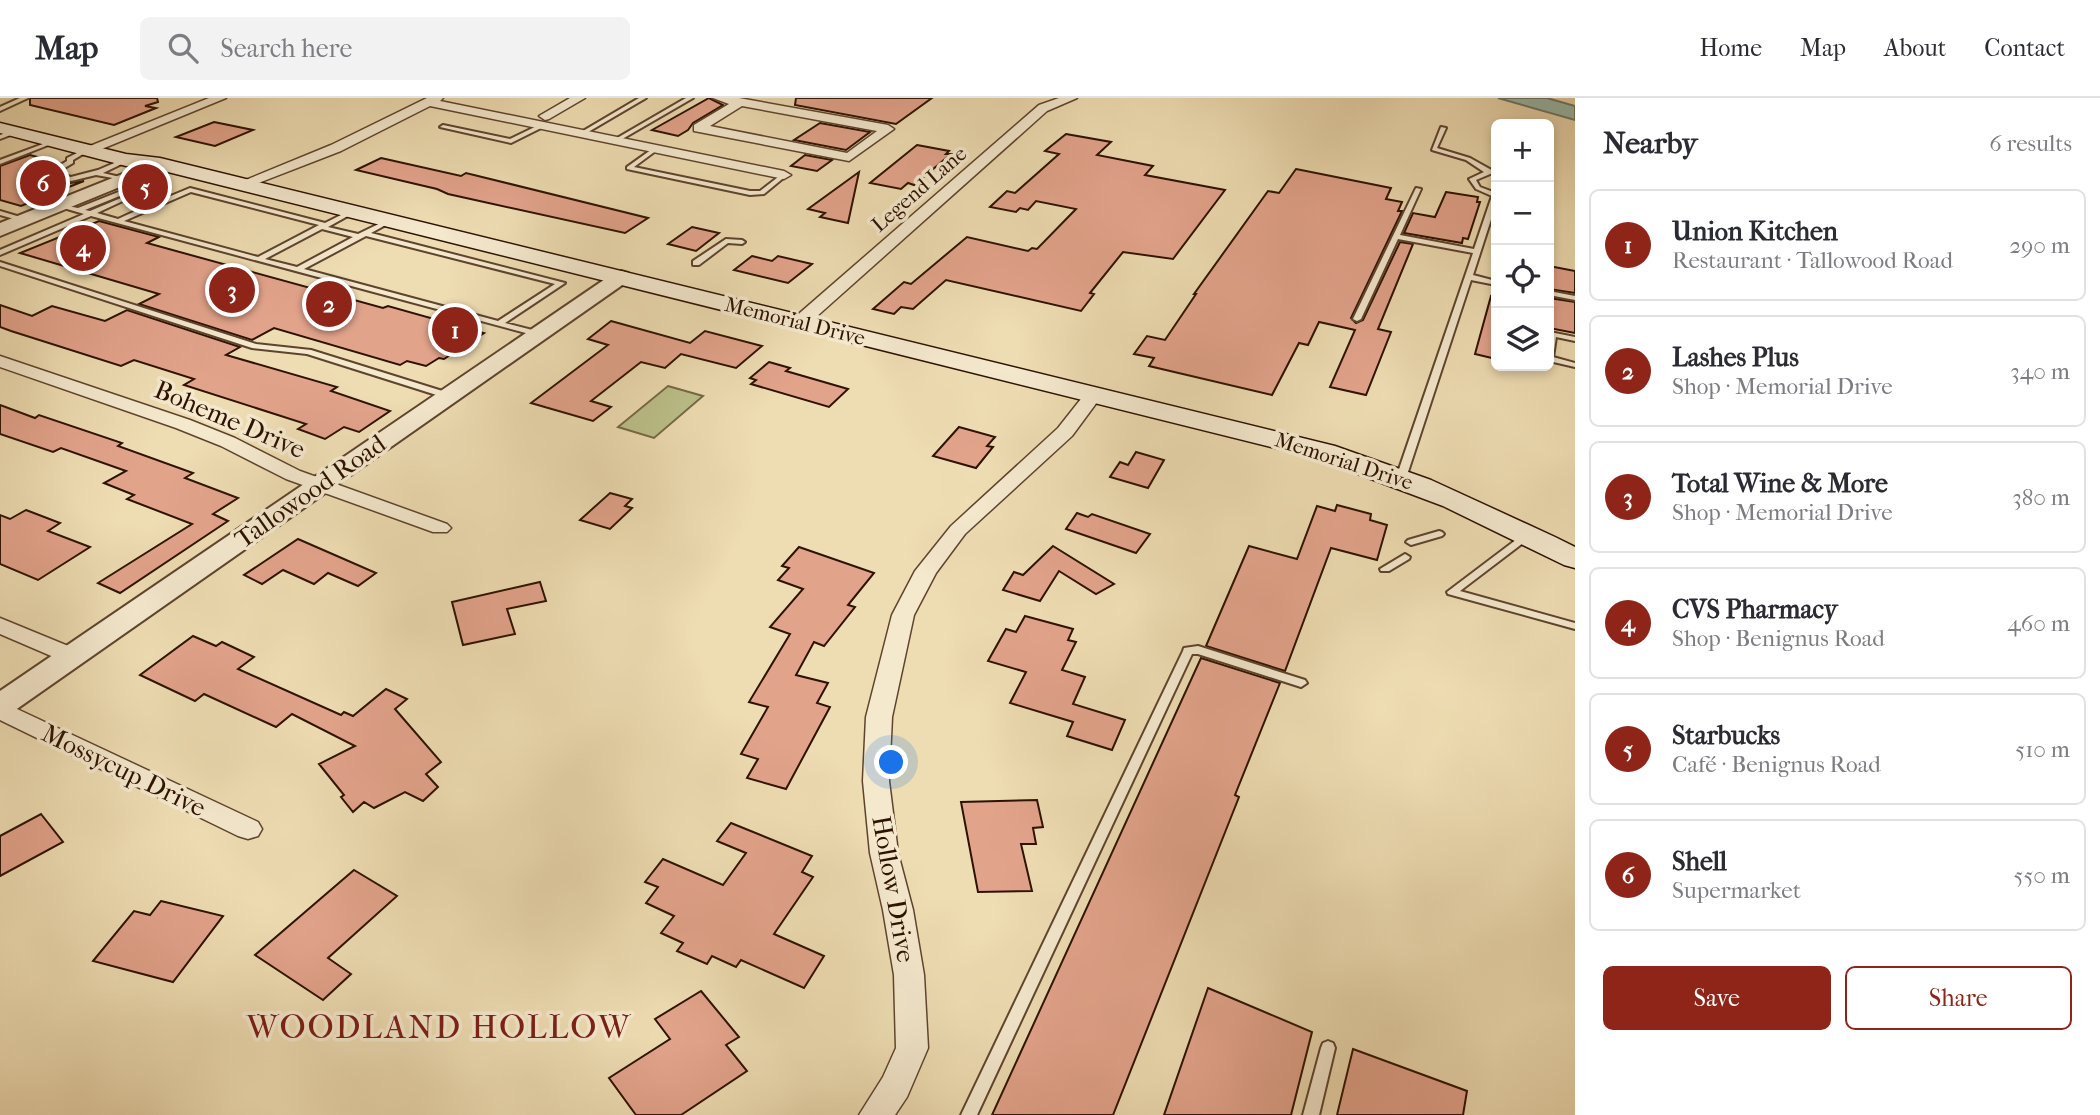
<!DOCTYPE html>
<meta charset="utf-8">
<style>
:root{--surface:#fff;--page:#f2f2f3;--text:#2b2b33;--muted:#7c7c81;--line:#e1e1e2;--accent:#8f2418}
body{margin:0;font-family:"IM FELL French Canon",serif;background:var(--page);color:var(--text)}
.controls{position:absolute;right:21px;top:21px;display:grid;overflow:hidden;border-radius:10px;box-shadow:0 4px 10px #0003}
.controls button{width:63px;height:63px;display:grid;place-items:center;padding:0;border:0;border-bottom:2px solid var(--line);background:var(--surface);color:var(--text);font:35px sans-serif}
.you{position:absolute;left:892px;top:665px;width:24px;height:24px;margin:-18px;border:5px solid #fff;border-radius:50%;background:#1a73e8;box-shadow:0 0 0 10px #1a73e833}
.badge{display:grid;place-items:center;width:46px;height:46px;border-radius:50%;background:var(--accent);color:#fff;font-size:23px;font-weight:700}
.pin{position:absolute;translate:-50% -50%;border:4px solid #fff;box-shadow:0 2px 7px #0006}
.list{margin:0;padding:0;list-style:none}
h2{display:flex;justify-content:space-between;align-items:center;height:91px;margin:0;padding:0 28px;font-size:30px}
h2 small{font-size:23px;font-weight:400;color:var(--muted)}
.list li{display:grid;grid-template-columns:46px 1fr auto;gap:21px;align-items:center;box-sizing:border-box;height:112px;margin:0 14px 14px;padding:0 14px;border:2px solid var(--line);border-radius:10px}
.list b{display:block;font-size:26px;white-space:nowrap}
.list p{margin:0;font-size:23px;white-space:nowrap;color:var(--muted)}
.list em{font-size:23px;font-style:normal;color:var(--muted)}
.actions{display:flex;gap:14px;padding:21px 28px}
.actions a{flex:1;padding:16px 0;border:2px solid var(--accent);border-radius:10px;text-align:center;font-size:24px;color:var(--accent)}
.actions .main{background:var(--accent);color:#fff}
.icon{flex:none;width:38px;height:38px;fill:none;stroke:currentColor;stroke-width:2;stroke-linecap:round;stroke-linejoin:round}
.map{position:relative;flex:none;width:1575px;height:1017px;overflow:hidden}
header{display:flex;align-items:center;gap:42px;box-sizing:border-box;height:98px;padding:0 35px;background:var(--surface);border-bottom:2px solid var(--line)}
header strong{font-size:33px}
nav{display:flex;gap:38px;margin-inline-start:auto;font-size:24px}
.search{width:490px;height:63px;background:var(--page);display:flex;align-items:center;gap:18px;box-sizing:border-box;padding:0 24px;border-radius:10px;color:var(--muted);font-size:26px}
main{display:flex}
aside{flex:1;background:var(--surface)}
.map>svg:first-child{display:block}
</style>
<header>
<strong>Map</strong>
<div class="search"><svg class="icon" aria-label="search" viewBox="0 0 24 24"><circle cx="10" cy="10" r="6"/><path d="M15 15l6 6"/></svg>Search here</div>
<nav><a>Home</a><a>Map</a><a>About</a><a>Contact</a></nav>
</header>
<main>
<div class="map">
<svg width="1575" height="1017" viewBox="0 0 1575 1017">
<rect width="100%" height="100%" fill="#eedcb2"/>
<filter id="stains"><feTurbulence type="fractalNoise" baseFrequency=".00286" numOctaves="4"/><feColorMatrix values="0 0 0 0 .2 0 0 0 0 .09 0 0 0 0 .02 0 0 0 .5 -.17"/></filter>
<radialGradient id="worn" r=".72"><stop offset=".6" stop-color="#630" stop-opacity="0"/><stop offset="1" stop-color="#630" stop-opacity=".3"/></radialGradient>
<polygon fill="#bbc08a" stroke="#746946" stroke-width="2" points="668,288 703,298 654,340 618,329"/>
<polygon fill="#99bcad" stroke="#6e7868" stroke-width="2" points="1498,0 1547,0 1575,8 1575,22"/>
<g fill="#e2a38b" stroke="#2e1201" stroke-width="2">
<polygon points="30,0 157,0 158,4 145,8 156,10 114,27 30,7"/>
<polygon points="709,0 723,7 693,25 688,32 678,38 652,32"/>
<polygon points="796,0 932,0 896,26 795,7"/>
<polygon points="214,24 253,32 215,48 176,39"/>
<polygon points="820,25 870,34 846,52 794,42"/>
<polygon points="1066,36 1111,44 1097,57 1153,68 1145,77 1225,92 1173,161 1123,154 1090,195 1094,196 1081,213 946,182 913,211 901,209 894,216 873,211 904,184 911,186 967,139 1028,153 1032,150 1037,151 1076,111 1036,103 1028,112 1020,110 1016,114 990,109 1007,93 1015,95 1059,56 1045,53"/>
<polygon points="917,47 949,53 946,56 951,56 914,87 908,85 901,91 870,85"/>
<polygon points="30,57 59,65 47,73 47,77 70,85 84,83 21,108 0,102 0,68"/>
<polygon points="805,57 832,62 817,73 791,68"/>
<polygon points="381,60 461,78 466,75 648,120 625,135 448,96 437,91 356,72"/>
<polygon points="1296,71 1391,90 1386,101 1402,104 1398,113 1402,113 1351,220 1356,225 1363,222 1400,144 1413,146 1378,231 1391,234 1366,297 1330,289 1355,232 1319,224 1308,247 1299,245 1272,297 1149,268 1154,260 1134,256 1147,238 1165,242 1196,196 1194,196 1268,93 1279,95"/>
<polygon points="859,74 848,125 820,119 825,115 808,111"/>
<polygon points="1446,94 1478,99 1477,104 1480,104 1468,141 1463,140 1462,145 1404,135 1413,115 1435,119"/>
<polygon points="99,123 159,139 147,145 383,210 388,208 484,235 444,261 439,260 426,268 407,263 400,267 274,230 252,242 139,206 159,196 20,155"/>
<polygon points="692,129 719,135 696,153 668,146"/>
<polygon points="752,158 772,163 778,158 812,166 788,185 734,172"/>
<polygon points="1549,168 1575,173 1575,195 1549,191"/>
<polygon points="1491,198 1496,199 1496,261 1475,256"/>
<polygon points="1549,200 1575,204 1575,235 1549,230"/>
<polygon points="0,207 32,218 52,208 105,223 127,212 240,249 226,257 337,289 331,293 390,313 359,334 344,329 325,341 298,331 306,326 184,287 194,281 134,262 121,268 11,233 0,229"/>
<polygon points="611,223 690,245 705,233 762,248 736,270 681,256 665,270 641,264 591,303 611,309 593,323 531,305 608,247 588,241"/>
<polygon points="769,264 790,270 786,273 848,291 829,309 751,286 756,282 750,280"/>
<polygon points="0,307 35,320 39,317 122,345 118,348 193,375 185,380 238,400 213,416 228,423 120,495 98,485 192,426 127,401 134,397 104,385 126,373 61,350 53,354 0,336"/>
<polygon points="959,329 995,339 987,348 993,349 976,370 933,358"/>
<polygon points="1136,354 1164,362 1148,390 1110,379 1120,364 1128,367"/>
<polygon points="610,395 632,401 625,408 632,410 610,431 580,422"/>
<polygon points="1337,407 1371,416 1370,422 1387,427 1377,462 1331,450 1285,573 1206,548 1249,448 1297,461 1317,408 1335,413"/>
<polygon points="26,412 60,425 48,433 90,449 38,482 0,466 0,417 10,421"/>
<polygon points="1077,415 1088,419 1092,416 1150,436 1136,455 1066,431"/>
<polygon points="298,441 376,475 358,488 328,475 314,486 283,472 262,486 244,477"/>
<polygon points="1053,448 1114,486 1096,496 1059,473 1040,503 1003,492 1014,474 1023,477"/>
<polygon points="799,449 874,475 848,507 855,509 824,548 814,544 796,577 828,585 817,605 830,609 786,691 747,680 758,661 741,656 768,609 749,604 790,536 770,529 803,491 778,482 789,470 782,468"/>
<polygon points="540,484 546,503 507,511 515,536 463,547 452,504"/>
<polygon points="1025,518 1073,531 1068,542 1076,544 1062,572 1085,579 1073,606 1125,622 1112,652 1067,638 1073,624 1010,605 1026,574 988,563 1006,531 1016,534"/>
<polygon points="193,538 216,548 222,544 254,559 238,571 341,617 344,614 353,618 386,591 407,601 395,611 441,664 426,676 438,689 423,703 405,694 374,710 364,704 353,714 341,699 344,697 319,666 355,648 292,616 276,629 204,596 195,603 140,577"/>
<polygon points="1201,560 1280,585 1235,697 1239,699 1113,1017 992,1017"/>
<polygon points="1037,702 1043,729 1033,730 1036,746 1021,746 1032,793 978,794 961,704"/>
<polygon points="41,716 63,744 0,778 0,738"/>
<polygon points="731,725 812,758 802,774 813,779 774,836 824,858 804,890 741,862 736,869 712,858 707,866 677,853 683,845 661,835 674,818 646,805 658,789 645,784 663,761 723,787 746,755 717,743"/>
<polygon points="354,772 397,798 328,860 351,876 323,902 255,857"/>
<polygon points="161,803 223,818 173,884 93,863 134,813 150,817"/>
<polygon points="1208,890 1312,934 1291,1017 1164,1017"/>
<polygon points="701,893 739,939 726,947 747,973 681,1017 636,1017 609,980 670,941 655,921"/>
<polygon points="1353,951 1467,993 1463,1017 1337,1017"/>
</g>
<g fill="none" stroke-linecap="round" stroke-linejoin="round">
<defs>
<g id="service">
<polygon points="20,0 28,0 0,13 0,9"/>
<polygon points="639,0 646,0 583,37 578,36"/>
<polygon points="686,0 693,0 617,44 612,43"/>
<polygon points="541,26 544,28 543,29 511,45 440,29 443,27 510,41"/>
<polygon points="1441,29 1446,30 1437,50 1470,60 1495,74 1476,82 1480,89 1496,95 1496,106 1473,177 1496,183 1496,187 1471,182 1406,380 1401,383 1396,380 1473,155 1398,141 1361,221 1357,223 1353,221 1416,90 1421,91 1400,137 1474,151 1492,98 1476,91 1469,81 1484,74 1466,62 1432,52"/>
<polygon points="14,32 17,34 16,35 0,41 0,37"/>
<polygon points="51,43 56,44 0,66 0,62"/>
<polygon points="655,49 658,51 657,52 634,69 750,93 760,93 782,76 787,77 764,96 750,97 627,71 627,69"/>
<polygon points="85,51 90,52 73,62 73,65 56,75 71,79 98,72 126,60 129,62 128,63 103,75 124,80 124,82 96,77 71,83 48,75 67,63 67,60"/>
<path d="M190,90L325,125L351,112H355V114L328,129L358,136L389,121H393V123L371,135L565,185L505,225L540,234V238H537L91,118L0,157V152L84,116L57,108V106L78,110L121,93L161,102ZM191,94L319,127L258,159L124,123ZM122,97L155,104L118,121L97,115L125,102V100H121L90,113L85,112ZM322,131L353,139L297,169L265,161ZM366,138L555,186L498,223L304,171Z"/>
<polygon points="0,113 27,121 28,122 25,124 0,117"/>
<polygon points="726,141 742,142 745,144 742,146 728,145 699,167 693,167 693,163"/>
<polygon points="0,164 256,246 311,252 452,296 453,298 449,301 446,300 307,256 252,250 0,168"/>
<polygon points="1549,193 1575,198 1575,202 1549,197"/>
<polygon points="1550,234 1575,239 1575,243 1556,239 1553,259 1575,265 1575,269 1549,263"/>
<polygon points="1439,433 1442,434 1444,436 1442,438 1411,447 1406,444 1408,442"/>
<polygon points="1528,434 1533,437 1531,439 1460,493 1575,525 1575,531 1448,496 1447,494 1525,435"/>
<polygon points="1405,456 1410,459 1409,461 1389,473 1381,473 1380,471"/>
<polygon points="1198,548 1305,582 1307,585 1301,589 1198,556 1192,556 977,1017 961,1017 1183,553 1184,550"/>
<polygon points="1328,943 1333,945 1335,950 1319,1017 1303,1017 1321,950 1323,945"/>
</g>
<g id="minor">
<polygon points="209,0 226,0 92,55 87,56 80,52"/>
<polygon points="427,0 443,0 440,3 784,73 791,77 784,81 430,8 341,53 248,89 238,89 236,86 331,47"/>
<polygon points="570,0 585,0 549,21 545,22 539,18"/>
<path d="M713,0H739L888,27L894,31L849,63L694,33V27L729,6ZM742,8L877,33L847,55L710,28Z"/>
<polygon points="1059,0 1077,0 1047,13 806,228 794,228 792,224 794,220 1039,7"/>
<polygon points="0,258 190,322 235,340 300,373 447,426 451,430 447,434 433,434 286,381 221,348 176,330 0,269"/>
<polygon points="1094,291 1103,296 1072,338 965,436 936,475 914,517 892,619 889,683 898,755 913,812 924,877 928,950 907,999 895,1017 859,1017 883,979 896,950 894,877 883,812 870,755 863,683 866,619 892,517 915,473 951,428 1058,330 1088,292"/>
<polygon points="0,520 78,552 82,558 78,564 70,566 0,536"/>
<polygon points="0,603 258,724 262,731 258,738 248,741 238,738 0,622"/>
</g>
<g id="tertiary">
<polygon points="160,61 168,66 166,70 0,138 0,125"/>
<polygon points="621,173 628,175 631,179 628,183 11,615 0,618 0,593 614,175"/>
</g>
<polygon id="secondary" points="0,25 126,56 160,60 1335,348 1431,382 1555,439 1575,449 1575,470 1564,467 1443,408 1315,360 160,72 126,68 0,35"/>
</defs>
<use href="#service" stroke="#5e442d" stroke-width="4"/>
<use href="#minor" stroke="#5e442d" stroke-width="3"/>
<use href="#tertiary" stroke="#5e442d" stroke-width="4"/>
<use href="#secondary" stroke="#2e1201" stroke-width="3"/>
<use href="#service" fill="#f4e8cd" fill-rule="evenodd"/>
<use href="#minor" fill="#f4e8cd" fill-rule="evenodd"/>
<use href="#tertiary" fill="#f4e8cd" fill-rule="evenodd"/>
<use href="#secondary" fill="#f4e8cd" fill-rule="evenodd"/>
</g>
<g text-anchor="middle" stroke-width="7" stroke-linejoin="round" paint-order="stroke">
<g font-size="21" fill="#2e1201" stroke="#f4e8cd">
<text transform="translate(919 91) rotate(-41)" y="7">Legend Lane</text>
<text transform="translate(795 223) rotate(14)" y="7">Memorial Drive</text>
<text transform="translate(1344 363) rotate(18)" y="7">Memorial Drive</text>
</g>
<g font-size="26" fill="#2e1201" stroke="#f4e8cd">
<text transform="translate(230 321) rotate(23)" y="9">Boheme Drive</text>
<text transform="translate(310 393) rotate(-35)" y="9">Tallowood Road</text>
<text transform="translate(124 672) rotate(26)" y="9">Mossycup Drive</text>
<text transform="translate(894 791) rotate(80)" y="9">Hollow Drive</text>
</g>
<g font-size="33" letter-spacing="2" fill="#7a1f14" stroke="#f4e8cd">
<text x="439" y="940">WOODLAND HOLLOW</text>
</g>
</g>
<rect width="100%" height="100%" filter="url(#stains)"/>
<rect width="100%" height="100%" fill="url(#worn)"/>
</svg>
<div class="controls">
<button>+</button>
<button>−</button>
<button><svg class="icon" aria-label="locate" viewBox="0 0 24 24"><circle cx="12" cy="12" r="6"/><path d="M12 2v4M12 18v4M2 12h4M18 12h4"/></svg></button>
<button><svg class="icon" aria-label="layers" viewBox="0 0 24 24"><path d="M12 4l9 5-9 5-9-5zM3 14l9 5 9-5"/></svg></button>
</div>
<div class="you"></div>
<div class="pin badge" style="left:455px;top:232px">1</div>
<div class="pin badge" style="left:329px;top:206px">2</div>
<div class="pin badge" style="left:232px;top:192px">3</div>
<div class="pin badge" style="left:83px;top:150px">4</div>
<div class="pin badge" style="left:145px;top:89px">5</div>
<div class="pin badge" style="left:43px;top:85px">6</div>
</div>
<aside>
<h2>Nearby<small>6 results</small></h2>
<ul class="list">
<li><span class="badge">1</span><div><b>Union Kitchen</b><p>Restaurant · Tallowood Road</p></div><em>290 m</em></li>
<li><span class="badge">2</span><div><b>Lashes Plus</b><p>Shop · Memorial Drive</p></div><em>340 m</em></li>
<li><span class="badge">3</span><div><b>Total Wine &amp; More</b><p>Shop · Memorial Drive</p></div><em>380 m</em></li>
<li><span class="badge">4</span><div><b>CVS Pharmacy</b><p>Shop · Benignus Road</p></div><em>460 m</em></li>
<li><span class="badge">5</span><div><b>Starbucks</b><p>Café · Benignus Road</p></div><em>510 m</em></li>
<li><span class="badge">6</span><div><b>Shell</b><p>Supermarket</p></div><em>550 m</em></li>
</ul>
<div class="actions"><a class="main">Save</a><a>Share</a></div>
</aside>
</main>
